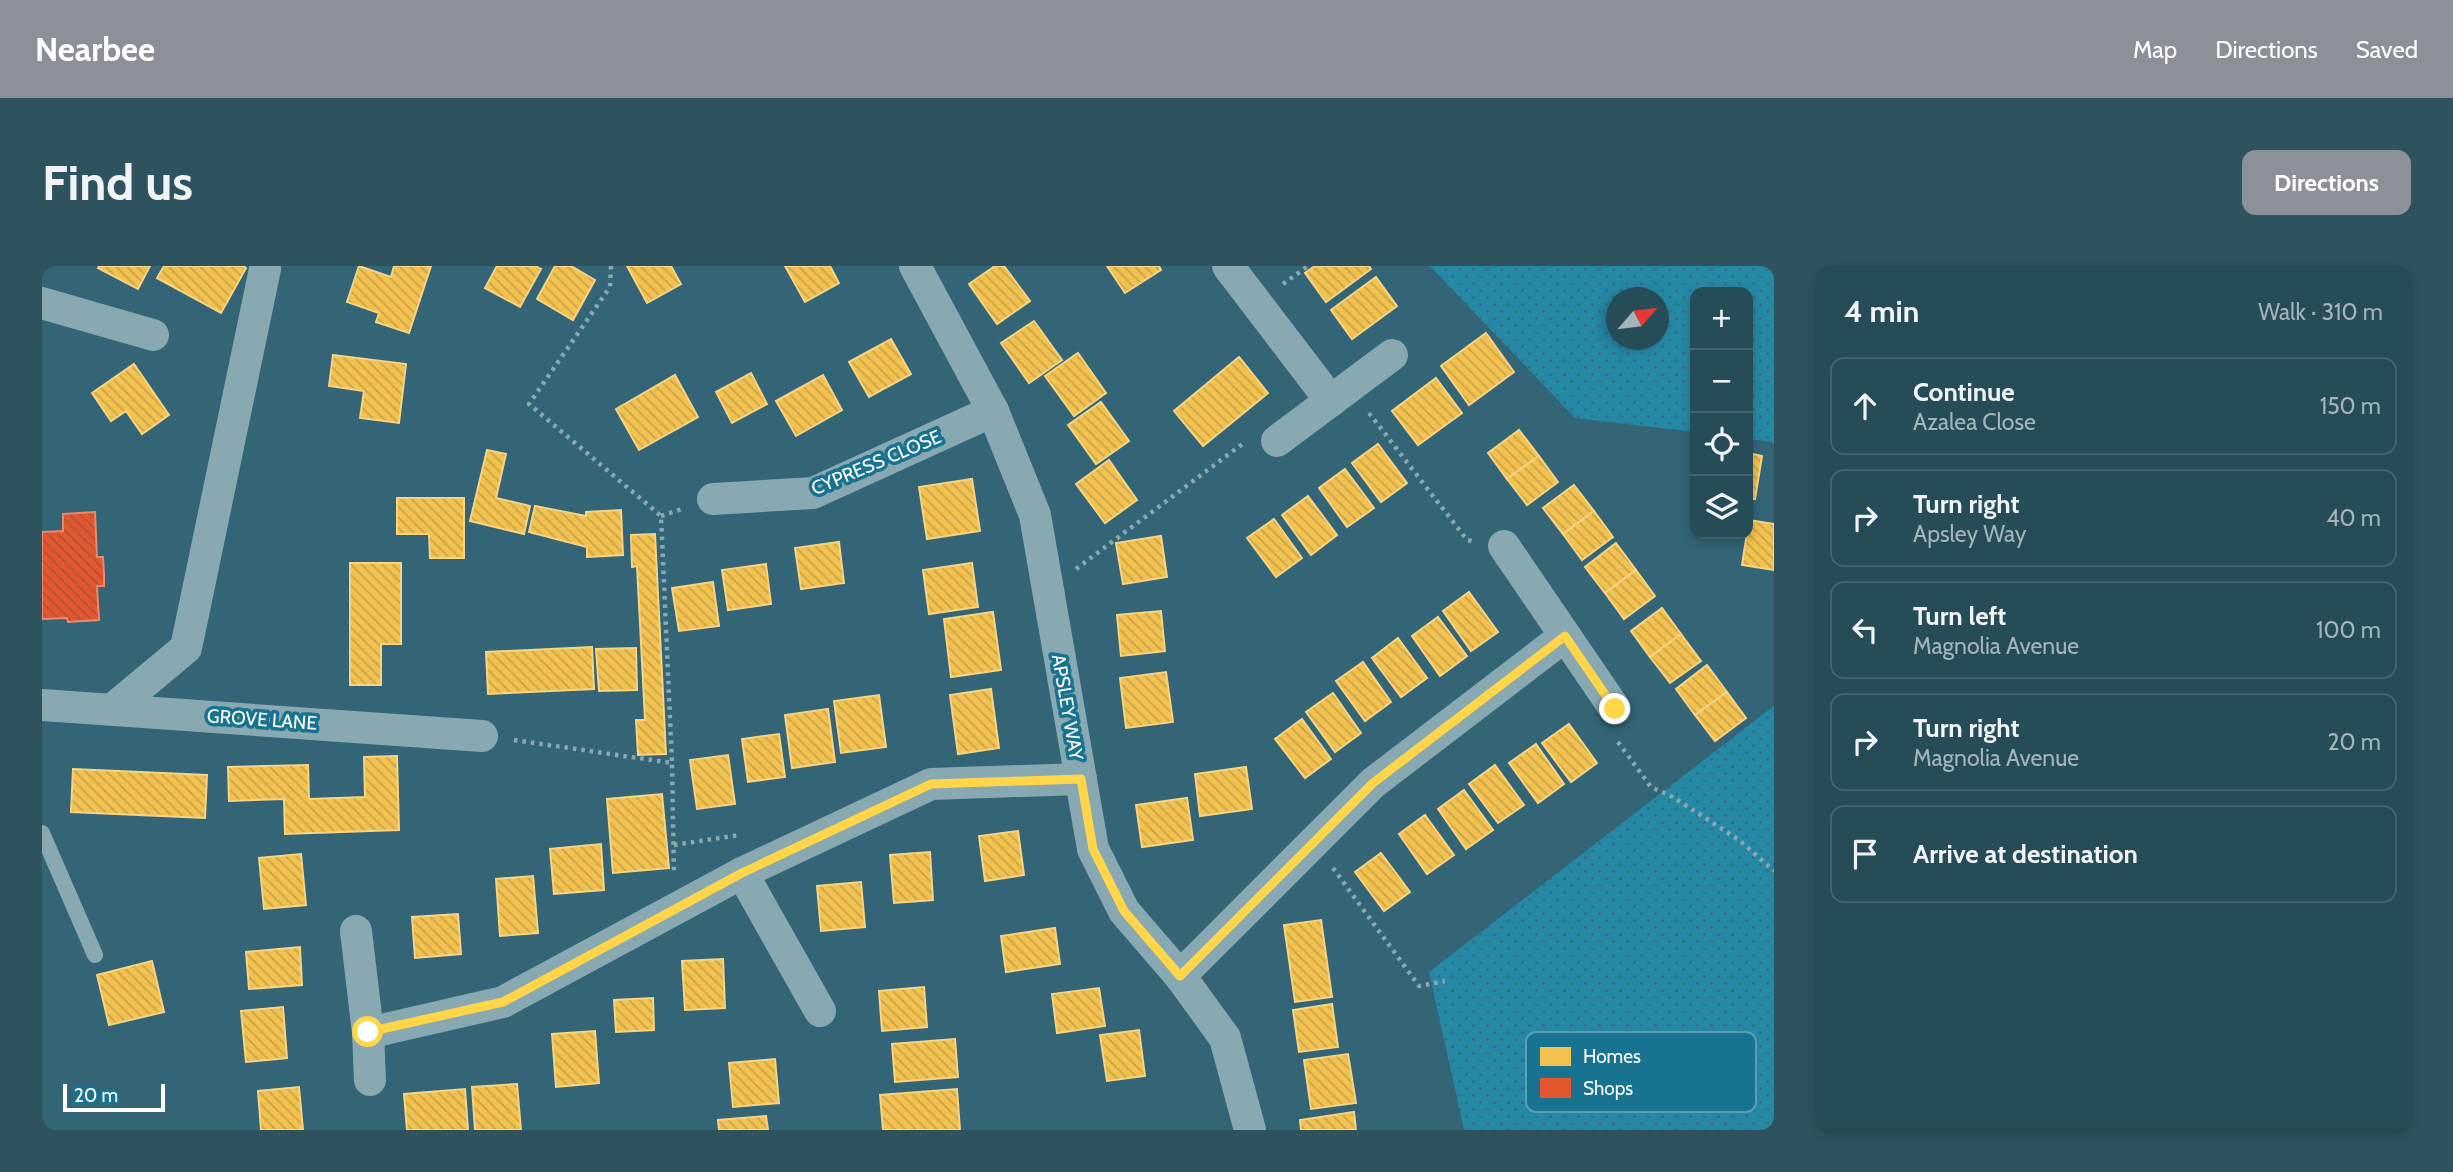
<!DOCTYPE html>
<meta charset="utf-8">
<style>
:root{--surface:#264c58;--page:#2e535e;--text:#f1f3f6;--muted:#a4b4ba;--line:#42636e;--accent:#8c9099}
body{margin:0;font-family:Cabin,sans-serif;background:var(--page);color:var(--text)}
.controls{position:absolute;right:21px;top:21px;display:grid;overflow:hidden;border-radius:14px;box-shadow:0 4px 10px #0003}
.controls button{width:63px;height:63px;display:grid;place-items:center;padding:0;border:0;border-bottom:2px solid var(--line);background:var(--surface);color:var(--text);font:35px sans-serif}
.compass{position:absolute;left:1564px;top:21px;width:63px;height:63px;border-radius:50%;background:var(--surface);box-shadow:0 4px 10px #0003;rotate:62deg}
.scale{position:absolute;left:21px;bottom:18px;width:102px;box-sizing:border-box;padding-left:7px;border:4px solid #fff;border-top:0;font-size:19px;line-height:24px;white-space:nowrap;color:#fff;-webkit-text-stroke:5px #187391;paint-order:stroke}
.stop{position:absolute;width:21px;height:21px;margin:-16px;border:5px solid #ffd54a;border-radius:50%;background:#fff}
.stop.end{background:#ffd54a;border-color:#fff;box-shadow:0 2px 7px #0008}
.list{margin:0;padding:0;list-style:none}
h2{display:flex;justify-content:space-between;align-items:center;height:91px;margin:0;padding:0 28px;font-size:30px}
h2 small{font-size:23px;font-weight:400;color:var(--muted)}
.list li{display:grid;grid-template-columns:46px 1fr auto;gap:21px;align-items:center;box-sizing:border-box;height:98px;margin:0 14px 14px;padding:0 14px;border:2px solid var(--line);border-radius:14px}
.list b{display:block;font-size:26px;white-space:nowrap}
.list p{margin:0;font-size:23px;white-space:nowrap;color:var(--muted)}
.list em{font-size:23px;font-style:normal;color:var(--muted)}
.icon{flex:none;width:38px;height:38px;fill:none;stroke:currentColor;stroke-width:2;stroke-linecap:round;stroke-linejoin:round}
.map{position:relative;flex:none;width:1732px;height:864px;overflow:hidden;border-radius:14px}
header{display:flex;align-items:center;gap:42px;box-sizing:border-box;height:98px;padding:0 35px;background:var(--accent);color:#fff}
header strong{font-size:33px}
nav{display:flex;gap:38px;margin-inline-start:auto;font-size:24px}
.intro{display:flex;align-items:center;justify-content:space-between;box-sizing:border-box;height:168px;padding:0 42px}
h1{margin:0;font-size:49px}
.button{padding:18px 32px;border-radius:14px;background:var(--accent);color:#fff;font-size:24px;font-weight:700}
main{display:flex;gap:42px;padding:0 42px}
aside{flex:1;background:var(--surface);border-radius:14px;box-shadow:0 4px 10px #0003}
.map>svg:first-child{display:block}
</style>
<header>
<strong>Nearbee</strong>
<nav><a>Map</a><a>Directions</a><a>Saved</a></nav>
</header>
<div class="intro"><h1>Find us</h1><a class="button">Directions</a></div>
<main>
<div class="map">
<svg width="1732" height="864" viewBox="0 0 1732 864">
<defs>
<pattern id="park-dots" width="8" height="8" patternUnits="userSpaceOnUse" patternTransform="scale(1.75)"><rect width="8" height="8" fill="#2588a5"/><path d="M2 2h.1M6 6h.1" fill="none" stroke="#357081" stroke-width="1.8" stroke-linecap="round"/></pattern>
<pattern id="homes-back-hatch" width="6" height="6" patternUnits="userSpaceOnUse" patternTransform="scale(1.75)"><rect width="6" height="6" fill="#f2c14e"/><path d="M-1 5l2 2M0 0l6 6M5-1l2 2" fill="none" stroke="#c8a44e"/></pattern>
<pattern id="shops-back-hatch" width="6" height="6" patternUnits="userSpaceOnUse" patternTransform="scale(1.75)"><rect width="6" height="6" fill="#e4572e"/><path d="M-1 5l2 2M0 0l6 6M5-1l2 2" fill="none" stroke="#af5338"/></pattern>
</defs>
<rect width="100%" height="100%" fill="#336576"/>
<g fill="url(#park-dots)" fill-rule="evenodd">
<path d="M1388,0H1732V178L1731,176L1706,173V26H1653V166L1533,152ZM1574,32H1616V74H1574Z"/>
<polygon points="1732,440 1732,864 1422,864 1387,706"/>
</g>
<g fill="url(#homes-back-hatch)" stroke="#f6d483" stroke-width="2">
<polygon points="57,0 108,0 96,23 56,2"/>
<polygon points="122,0 201,0 204,2 179,47 115,12"/>
<polygon points="317,0 349,11 352,0 389,0 367,67 334,56 337,47 305,36"/>
<polygon points="455,0 493,0 499,3 478,41 443,22"/>
<polygon points="513,0 529,0 553,14 531,54 495,33"/>
<polygon points="585,0 629,0 639,18 605,37"/>
<polygon points="743,0 788,0 797,17 763,36"/>
<polygon points="953,0 962,0 988,35 955,58 927,18"/>
<polygon points="1065,0 1117,0 1119,4 1083,27"/>
<polygon points="1273,0 1327,0 1329,3 1284,36 1263,7"/>
<polygon points="1334,11 1355,40 1310,73 1289,44"/>
<polygon points="992,55 1020,94 987,117 959,77"/>
<polygon points="1444,67 1472,106 1427,139 1399,100"/>
<polygon points="849,73 869,108 827,131 807,96"/>
<polygon points="1036,87 1064,127 1032,150 1003,110"/>
<polygon points="291,89 364,98 357,157 318,152 322,125 287,120"/>
<polygon points="1197,91 1226,127 1161,180 1132,145"/>
<polygon points="92,98 127,149 100,168 84,145 69,155 50,127"/>
<polygon points="709,107 725,138 690,157 674,126"/>
<polygon points="633,109 656,151 597,184 574,143"/>
<polygon points="781,109 800,144 754,170 734,135"/>
<polygon points="1394,112 1420,147 1376,179 1350,145"/>
<polygon points="1059,136 1087,175 1054,198 1026,159"/>
<polygon points="1477,164 1497,190 1465,213 1446,187"/>
<polygon points="1336,178 1365,217 1339,236 1310,197"/>
<polygon points="445,184 464,188 454,232 488,240 482,268 428,255"/>
<polygon points="1706,187 1720,190 1713,233 1706,232"/>
<polygon points="1497,190 1516,216 1485,239 1465,213"/>
<polygon points="1067,194 1095,234 1063,257 1034,218"/>
<polygon points="1303,203 1332,242 1305,261 1277,222"/>
<polygon points="930,213 938,265 885,273 877,221"/>
<polygon points="1532,219 1552,245 1521,268 1501,242"/>
<polygon points="1266,230 1295,269 1269,289 1240,249"/>
<polygon points="355,232 422,232 422,292 388,292 387,268 355,268"/>
<polygon points="493,240 544,250 544,246 579,244 581,289 545,291 545,281 487,266"/>
<polygon points="1552,245 1571,271 1540,294 1521,268"/>
<polygon points="1232,253 1260,292 1234,311 1205,272"/>
<polygon points="1707,254 1732,258 1732,304 1700,299"/>
<polygon points="613,268 624,488 596,489 594,454 603,454 595,300 590,301 589,269"/>
<polygon points="1119,270 1125,311 1081,318 1074,277"/>
<polygon points="797,276 802,317 759,323 753,282"/>
<polygon points="1574,277 1594,304 1563,327 1543,301"/>
<polygon points="308,297 359,297 359,378 339,378 339,419 308,419"/>
<polygon points="930,297 936,341 887,348 881,304"/>
<polygon points="724,298 729,338 686,344 680,304"/>
<polygon points="1594,304 1613,330 1582,353 1563,327"/>
<polygon points="671,316 677,360 637,365 630,322"/>
<polygon points="1427,326 1456,366 1429,385 1401,345"/>
<polygon points="1620,342 1639,368 1608,391 1589,365"/>
<polygon points="1119,345 1123,385 1079,390 1075,349"/>
<polygon points="951,346 959,404 909,411 902,353"/>
<polygon points="1396,351 1425,390 1398,410 1370,370"/>
<polygon points="1639,368 1659,395 1628,417 1608,391"/>
<polygon points="1356,372 1385,412 1359,431 1330,392"/>
<polygon points="550,381 552,423 446,428 444,386"/>
<polygon points="594,382 595,424 557,425 554,383"/>
<polygon points="1321,396 1349,436 1323,455 1294,415"/>
<polygon points="1665,399 1685,426 1653,449 1634,423"/>
<polygon points="1124,406 1131,456 1084,462 1078,412"/>
<polygon points="949,423 957,482 916,488 908,429"/>
<polygon points="1685,426 1704,452 1673,475 1653,449"/>
<polygon points="1291,427 1319,467 1293,486 1264,446"/>
<polygon points="837,429 844,481 799,487 792,435"/>
<polygon points="786,443 793,496 750,502 743,449"/>
<polygon points="1260,453 1289,493 1263,512 1233,473"/>
<polygon points="1527,458 1555,497 1529,516 1500,477"/>
<polygon points="737,468 743,511 706,516 700,473"/>
<polygon points="1494,478 1522,518 1496,537 1467,497"/>
<polygon points="686,489 693,538 655,543 648,494"/>
<polygon points="355,490 357,564 243,568 242,533 187,535 186,501 266,499 267,533 323,531 322,491"/>
<polygon points="1453,499 1482,539 1456,557 1427,518"/>
<polygon points="1204,501 1210,543 1158,550 1153,508"/>
<polygon points="31,503 165,509 163,552 29,546"/>
<polygon points="1422,524 1451,564 1424,583 1396,543"/>
<polygon points="620,528 627,602 571,607 565,533"/>
<polygon points="1145,532 1151,574 1100,581 1094,539"/>
<polygon points="1383,549 1412,589 1385,608 1357,568"/>
<polygon points="976,565 982,609 943,615 937,570"/>
<polygon points="559,578 562,624 512,628 508,583"/>
<polygon points="888,586 891,634 852,637 848,589"/>
<polygon points="1339,587 1368,626 1342,645 1313,606"/>
<polygon points="259,588 264,639 222,643 217,592"/>
<polygon points="491,610 496,667 458,670 454,613"/>
<polygon points="819,616 823,661 779,665 775,620"/>
<polygon points="416,648 419,688 373,692 370,651"/>
<polygon points="1279,654 1290,731 1253,736 1242,659"/>
<polygon points="1013,662 1018,698 964,706 959,670"/>
<polygon points="258,681 260,719 207,723 204,686"/>
<polygon points="681,693 683,742 643,744 640,695"/>
<polygon points="110,695 122,746 67,759 55,709"/>
<polygon points="882,721 885,761 840,765 837,725"/>
<polygon points="1057,722 1063,760 1015,767 1010,728"/>
<polygon points="611,732 612,764 574,766 572,734"/>
<polygon points="1290,738 1296,781 1257,786 1251,744"/>
<polygon points="241,741 245,792 204,796 199,745"/>
<polygon points="1097,764 1103,810 1065,815 1058,769"/>
<polygon points="553,765 557,817 514,821 510,768"/>
<polygon points="913,773 916,811 853,816 850,778"/>
<polygon points="1306,788 1314,837 1269,843 1262,794"/>
<polygon points="733,793 737,837 691,841 687,797"/>
<polygon points="475,818 479,864 433,864 430,821"/>
<polygon points="257,821 261,864 219,864 216,825"/>
<polygon points="423,823 426,864 365,864 362,828"/>
<polygon points="915,823 918,864 841,864 838,829"/>
<polygon points="1312,846 1314,864 1259,864 1258,854"/>
<polygon points="724,850 726,864 677,864 676,854"/>
</g>
<polygon fill="url(#shops-back-hatch)" stroke="#ec896d" stroke-width="2" points="53,246 55,291 61,291 62,309 62,320 55,320 57,354 26,356 25,352 0,353 0,266 21,265 21,248"/>
<g fill="none" stroke-linecap="round" stroke-linejoin="round">
<g stroke="#88a8b2" stroke-width="4.5" stroke-dasharray="3.5 5" stroke-linecap="butt">
<polyline points="569,0 568,21 487,138 619,250 630,497"/>
<polyline points="1241,18 1266,0"/>
<polyline points="1327,147 1425,274 1431,275"/>
<polyline points="619,250 640,243"/>
<polyline points="1034,303 1203,176"/>
<polyline points="472,474 630,497 632,609"/>
<polyline points="1576,476 1609,521 1631,531 1697,574 1732,605"/>
<polyline points="632,579 697,569"/>
<polyline points="1291,602 1377,720 1403,715"/>
</g>
<polyline stroke="#88a8b2" stroke-width="16" points="0,567 53,689"/>
<g stroke="#88a8b2" stroke-width="32">
<polyline points="873,0 951,145 993,249 1051,583 1082,645 1138,710 1183,772 1208,864"/>
<polyline points="1186,0 1289,135"/>
<polyline points="0,37 111,69"/>
<polyline points="1235,175 1350,89"/>
<polyline points="671,233 771,227 951,145"/>
<polyline points="1462,280 1573,443"/>
<polyline points="0,439 440,470"/>
<polyline points="72,442 144,382 223,3"/>
<polyline points="700,607 778,745"/>
<polyline points="314,665 326,767 328,814"/>
<polyline points="1138,710 1331,517 1523,370"/>
<polyline points="326,767 461,736 700,607 889,518 1039,513"/>
</g>
</g>
<g fill="none" stroke-linecap="round" stroke-linejoin="round">
<polyline stroke="#ffd54a" stroke-width="9" points="326,766 461,736 700,607 889,518 1039,513 1051,583 1082,645 1138,710 1331,517 1523,370 1573,443"/>
</g>
<g text-anchor="middle" stroke-width="7" stroke-linejoin="round" paint-order="stroke">
<g font-size="19" fill="#fff" stroke="#187391">
<text transform="translate(834 196) rotate(-23)" y="7">CYPRESS CLOSE</text>
<text transform="translate(1026 441) rotate(80)" y="7">APSLEY WAY</text>
<text transform="translate(220 453) rotate(4)" y="7">GROVE LANE</text>
</g>
</g>
<rect x="1484" y="766" width="230" height="80" rx="10" fill="#187391" stroke="#5d9db2" stroke-width="2"/>
<rect x="1498" y="781" width="31" height="19" fill="#f2c14e"/>
<rect x="1498" y="812" width="31" height="20" fill="#e4572e"/>
<g font-size="19" fill="#fff">
<text x="1541" y="797">Homes</text>
<text x="1541" y="829">Shops</text>
</g>
</svg>
<div class="controls">
<button>+</button>
<button>−</button>
<button><svg class="icon" aria-label="locate" viewBox="0 0 24 24"><circle cx="12" cy="12" r="6"/><path d="M12 2v4M12 18v4M2 12h4M18 12h4"/></svg></button>
<button><svg class="icon" aria-label="layers" viewBox="0 0 24 24"><path d="M12 4l9 5-9 5-9-5zM3 14l9 5 9-5"/></svg></button>
</div>
<svg class="compass" viewBox="-18 -18 36 36"><path d="M0-13l5 13h-10z" fill="#e53935"/><path d="M0 13l5-13h-10z" fill="#a4b4ba"/></svg>
<div class="scale">20 m</div>
<div class="stop" style="left:326px;top:766px"></div>
<div class="stop end" style="left:1573px;top:443px"></div>
</div>
<aside>
<h2>4 min<small>Walk · 310 m</small></h2>
<ul class="list">
<li><svg class="icon" aria-label="ahead" viewBox="0 0 24 24"><path d="M12 20V5M6 11l6-6 6 6"/></svg><div><b>Continue</b><p>Azalea Close</p></div><em>150 m</em></li>
<li><svg class="icon" aria-label="right" viewBox="0 0 24 24"><path d="M7 20v-9h11M14 6l5 5-5 5"/></svg><div><b>Turn right</b><p>Apsley Way</p></div><em>40 m</em></li>
<li><svg class="icon" aria-label="left" viewBox="0 0 24 24"><path d="M17 20v-9H6M10 6l-5 5 5 5"/></svg><div><b>Turn left</b><p>Magnolia Avenue</p></div><em>100 m</em></li>
<li><svg class="icon" aria-label="right" viewBox="0 0 24 24"><path d="M7 20v-9h11M14 6l5 5-5 5"/></svg><div><b>Turn right</b><p>Magnolia Avenue</p></div><em>20 m</em></li>
<li><svg class="icon" aria-label="arrive" viewBox="0 0 24 24"><path d="M6 21V4h12l-3 4 3 4H6"/></svg><div><b>Arrive at destination</b></div></li>
</ul>
</aside>
</main>
